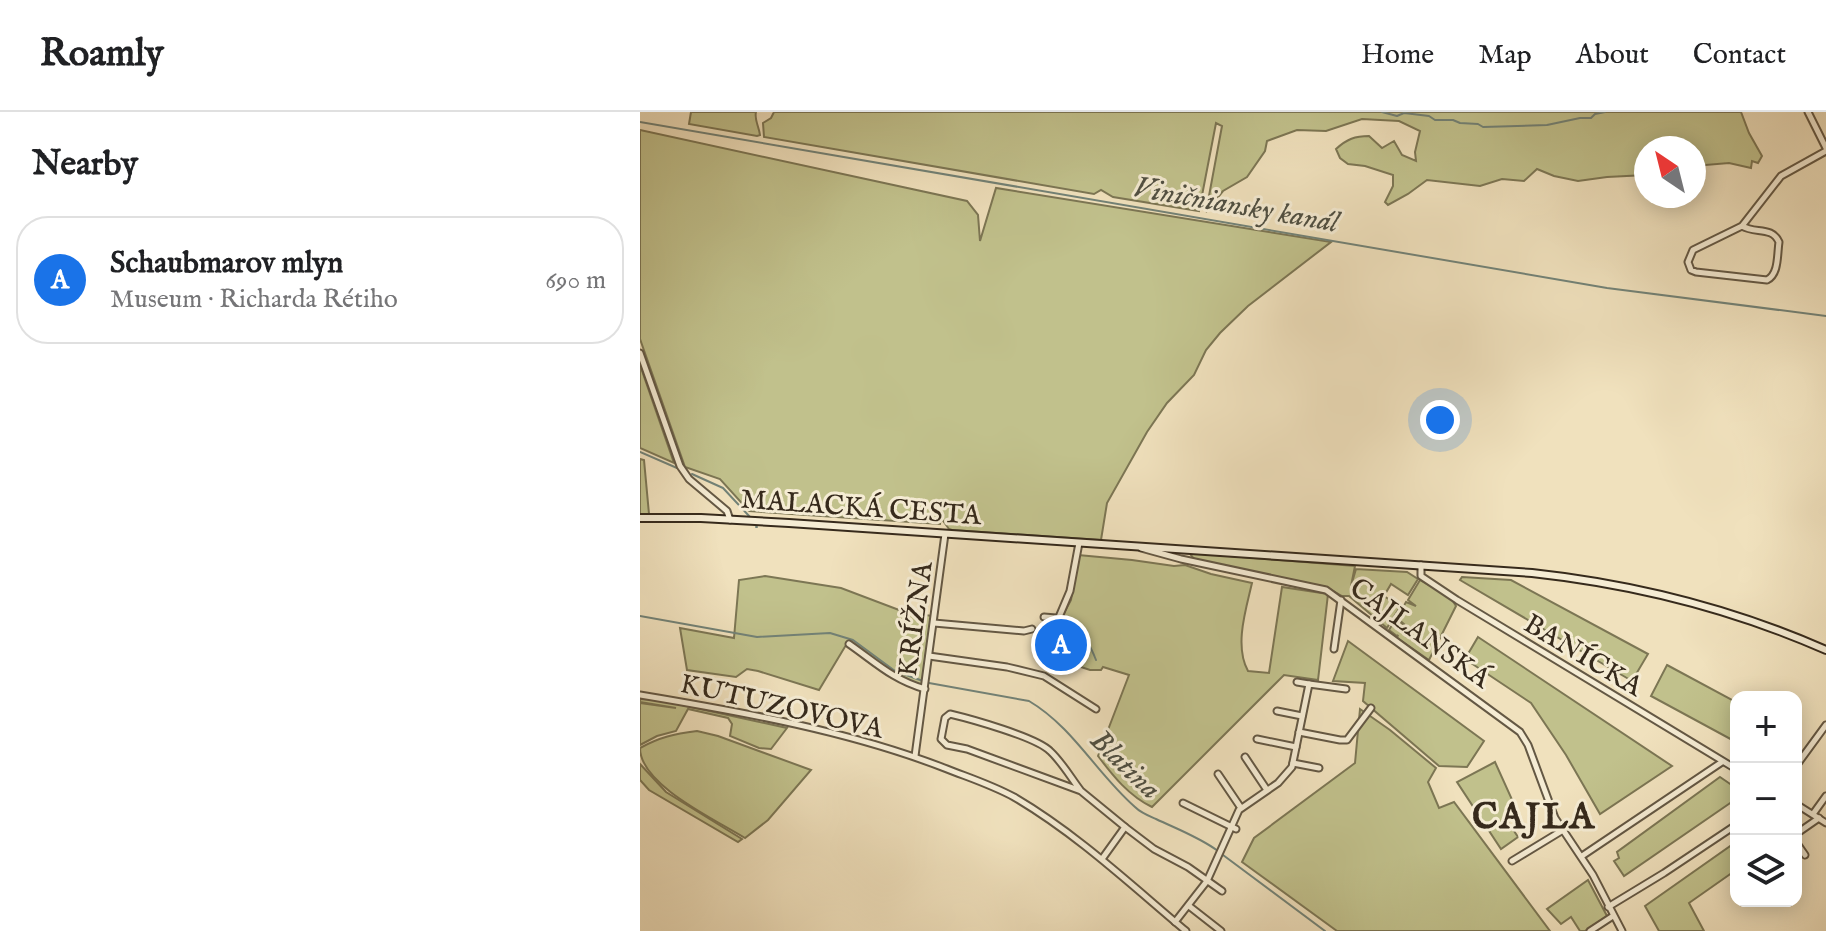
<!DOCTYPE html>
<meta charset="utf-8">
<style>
:root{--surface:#fff;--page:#f2f2f2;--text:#202124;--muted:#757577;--line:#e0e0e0;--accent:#1a73e8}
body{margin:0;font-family:"IM FELL English",serif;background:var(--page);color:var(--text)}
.controls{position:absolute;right:24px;bottom:24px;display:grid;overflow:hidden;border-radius:16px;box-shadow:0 4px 20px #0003}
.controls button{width:72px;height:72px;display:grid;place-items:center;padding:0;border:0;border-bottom:2px solid var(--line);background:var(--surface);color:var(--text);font:40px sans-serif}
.compass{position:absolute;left:994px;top:24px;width:72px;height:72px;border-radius:50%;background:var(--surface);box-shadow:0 4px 20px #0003;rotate:325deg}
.you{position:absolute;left:800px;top:308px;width:28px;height:28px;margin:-20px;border:6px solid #fff;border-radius:50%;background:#1a73e8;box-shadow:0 0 0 12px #1a73e833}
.badge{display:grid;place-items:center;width:52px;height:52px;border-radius:50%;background:var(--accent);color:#fff;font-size:26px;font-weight:700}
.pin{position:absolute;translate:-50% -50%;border:4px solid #fff;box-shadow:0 2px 8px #0006}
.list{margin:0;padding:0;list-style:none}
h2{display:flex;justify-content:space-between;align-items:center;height:104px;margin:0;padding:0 32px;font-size:34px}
h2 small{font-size:26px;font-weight:400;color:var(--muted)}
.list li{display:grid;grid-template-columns:52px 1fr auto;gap:24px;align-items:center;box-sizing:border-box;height:128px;margin:0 16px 16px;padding:0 16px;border:2px solid var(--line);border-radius:32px}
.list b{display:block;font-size:30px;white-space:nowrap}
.list p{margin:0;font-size:26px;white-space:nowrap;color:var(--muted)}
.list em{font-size:26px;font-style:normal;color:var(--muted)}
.icon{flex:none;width:44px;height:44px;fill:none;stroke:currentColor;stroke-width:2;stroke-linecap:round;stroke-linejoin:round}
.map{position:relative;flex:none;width:1186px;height:819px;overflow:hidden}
header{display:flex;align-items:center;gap:48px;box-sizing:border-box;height:112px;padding:0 40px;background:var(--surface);border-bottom:2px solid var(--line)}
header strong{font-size:38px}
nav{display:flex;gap:44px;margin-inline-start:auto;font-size:28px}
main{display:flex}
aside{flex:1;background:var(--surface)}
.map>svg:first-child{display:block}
</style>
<header>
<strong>Roamly</strong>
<nav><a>Home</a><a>Map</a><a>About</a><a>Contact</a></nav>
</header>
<main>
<aside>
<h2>Nearby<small></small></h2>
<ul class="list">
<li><span class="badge">A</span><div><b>Schaubmarov mlyn</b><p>Museum · Richarda Rétiho</p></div><em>690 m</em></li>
</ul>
</aside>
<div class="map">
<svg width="1186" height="819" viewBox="0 0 1186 819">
<rect width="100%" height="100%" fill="#f0e1bd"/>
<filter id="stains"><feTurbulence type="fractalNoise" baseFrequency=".0025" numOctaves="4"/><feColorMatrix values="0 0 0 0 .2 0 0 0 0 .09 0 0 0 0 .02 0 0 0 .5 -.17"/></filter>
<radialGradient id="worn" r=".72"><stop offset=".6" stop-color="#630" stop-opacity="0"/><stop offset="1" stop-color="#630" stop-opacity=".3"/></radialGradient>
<g fill="#c1c18c" stroke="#7c7654" stroke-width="2">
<path d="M51,0H116C114,7 119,15 120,23L117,24L49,12Z"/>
<path d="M134,0H1101L1109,21L1122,44L1118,51L1112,49L1111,56L1089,51L1054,54V36H1006V63L967,65L938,69L914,64L897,57L884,69L862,67L840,74L787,68L768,82L748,93L745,90L753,74V63L725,54L708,52L700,46L696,37C707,27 715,24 729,24L742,36L754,29L762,43L776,49L775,40L780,19L759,9L722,7L686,19L657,18L627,29L625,39L607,65L583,79L566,100L582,14L576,11L559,99L473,85L461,78L454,82L124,25L123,11L131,6Z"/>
<polygon points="0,18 327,89 338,103 340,129 356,76 691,130 608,194 580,221 566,238 554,263 527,291 507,320 467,391 461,428 312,418 309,417 301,406 300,412 109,399 80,367 45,355 0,227"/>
<polygon points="0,253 34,351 0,336"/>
<polygon points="0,347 4,348 9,402 0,403"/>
<polygon points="552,441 715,454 711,474 716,457 767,460 778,467 768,483 751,472 744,484 760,495 747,516 709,484 702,484 686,475 555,448 551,443"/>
<path d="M438,443L492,448L534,454L545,453L571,462L612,471C606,497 594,534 608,559L629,561L642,475L688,482L678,568L644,563L512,695C489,684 473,664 458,644L489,563L463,555L461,558H450L420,548L423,536H429L430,516L434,512L423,503L431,488Z"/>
<polygon points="125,464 201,476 259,498 297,505 285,577 271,573 209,532 206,533 179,578 118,559 107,557 96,565 47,558 40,516 94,526 99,468"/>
<polygon points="822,465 871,468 1008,542 992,569 820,468"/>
<polygon points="780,468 811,486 816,494 789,548 757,526 758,523 757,524 749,518 755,508 765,513 757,506 766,490 776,494 768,488"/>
<polygon points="838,525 1032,654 960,702 926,643 891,591 825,547"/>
<polygon points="708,529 844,629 827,655 799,654 723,589 725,571 693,569"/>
<polygon points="1027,553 1096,590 1096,630 1011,584"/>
<polygon points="0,587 19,588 147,616 131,637 119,636 90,624 92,612 88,606 48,597 36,619 17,624 0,633 0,591 36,596 0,590"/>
<polygon points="720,597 750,618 796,656 788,670 799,696 814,690 910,819 697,819 602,750 614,726 715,651"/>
<path d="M57,619L78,624L171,658L128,708L105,726C76,708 0,673 0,636C20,625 34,622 57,619Z"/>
<polygon points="855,650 879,703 868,710 878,725 861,737 817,670"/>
<polygon points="0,652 26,680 102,727 98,730 9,678 0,668"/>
<polygon points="1080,665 1096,676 1096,687 984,764 974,749 979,746 977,740"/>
<polygon points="1096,730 1096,758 1049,791 1064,819 1019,819 1005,794"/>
<polygon points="948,768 967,804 945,819 940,819 931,805 921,812 907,797"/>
</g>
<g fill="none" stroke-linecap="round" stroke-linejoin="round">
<g stroke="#728277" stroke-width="2">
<polyline points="742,0 757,4 764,1 789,4 795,8 813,8 820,11 838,12 843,15 907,13 940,6 951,6 955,2 965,0"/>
<polyline points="0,10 967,176 1186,204"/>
<polyline points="0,340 37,356"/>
<polyline points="52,362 83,376 110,405"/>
<polyline points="116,415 117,415"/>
<polyline points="0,504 117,525 190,521 213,528 255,559 283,569"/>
<polyline points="425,511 425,525"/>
<path d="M433,516C445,523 451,535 456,548"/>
<path d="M289,571L389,589C433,615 457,662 495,695C501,701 509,704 516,707C537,717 559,725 578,739"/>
<polyline points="583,743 685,819"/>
</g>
<defs>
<g id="street">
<polyline points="1168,0 1186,36"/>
<path d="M1102,114C1115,122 1132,114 1139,130C1137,143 1139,162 1127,168L1056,160L1051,158L1048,150L1053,138L1102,114L1141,64L1186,39"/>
<polyline points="0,241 40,354 49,367 87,399 90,408"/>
<polyline points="501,436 541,447 686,478 880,620 888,633 915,706 953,763 982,819"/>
<polyline points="781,453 781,464 817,488 1096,657"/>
<polyline points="404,505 416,506 419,505 430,479 439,431"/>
<polyline points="294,511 384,519 392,517"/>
<path d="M209,532C235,550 253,568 285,577"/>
<polyline points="694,537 701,488"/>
<polyline points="289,544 367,555 404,564 456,597"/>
<polyline points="657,570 669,572"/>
<path d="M0,583C102,600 210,619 307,657C330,666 352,673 374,685C437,722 490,772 546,819"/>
<polyline points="637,599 662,604"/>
<polyline points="659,620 700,628 707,628 731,596"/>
<polyline points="617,627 656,635"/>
<polyline points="275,644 305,422"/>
<polyline points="605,645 627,678"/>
<polyline points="653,651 679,656"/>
<polyline points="1156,654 1186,613"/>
<polyline points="578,662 601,696"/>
<path d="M441,679C431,666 422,650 410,639C396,625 331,607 310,602L305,606L301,627L307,633L327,637L441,679L485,715L514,737L548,755L582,779"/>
<polyline points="543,691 596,717"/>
<polyline points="1156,692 1186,711"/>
<polyline points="1173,702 1186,684"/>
<polyline points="1156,722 1179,706"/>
<polyline points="1156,730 1165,743"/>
<polyline points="942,744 1082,650"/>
<polyline points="462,747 485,715"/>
<polyline points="872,749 923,718"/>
<polyline points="549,794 581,819"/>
<polyline points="968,795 1024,761 1096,713"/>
<polyline points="535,810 567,769 599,698 638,671 652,655 669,572 706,577"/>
<polyline points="950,819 973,804"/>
</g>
<path id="secondary" d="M0,406H61L149,411L892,461C993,472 1093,497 1186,538"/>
</defs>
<use href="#street" stroke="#645844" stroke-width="9"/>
<use href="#secondary" stroke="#362a1c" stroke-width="10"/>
<use href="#street" stroke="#f5ecd4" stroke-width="5"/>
<use href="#secondary" stroke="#f5ecd4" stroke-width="6"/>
</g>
<g text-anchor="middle" stroke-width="6" stroke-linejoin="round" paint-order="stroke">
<g font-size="28" fill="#362a1c" stroke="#f5ecd4">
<text transform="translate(221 394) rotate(4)" y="10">MALACKÁ CESTA</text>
<text transform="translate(274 507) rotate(-82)" y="10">KRÍŽNA</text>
<text transform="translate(781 520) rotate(36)" y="10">CAJLANSKÁ</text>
<text transform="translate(944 542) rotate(31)" y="10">BANÍCKA</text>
<text transform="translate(142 593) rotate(13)" y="10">KUTUZOVOVA</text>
</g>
<g font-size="30" font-style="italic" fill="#4f4f42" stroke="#f5ecd4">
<text transform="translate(596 92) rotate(10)" y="10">Viničniansky kanál</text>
<text transform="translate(486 652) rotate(44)" y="10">Blatina</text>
</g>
<g font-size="36" font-weight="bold" letter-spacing="2" fill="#362a1c" stroke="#f5ecd4">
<text x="894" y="716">CAJLA</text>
</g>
</g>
<rect width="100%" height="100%" filter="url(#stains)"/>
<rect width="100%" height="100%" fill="url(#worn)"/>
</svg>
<div class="controls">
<button>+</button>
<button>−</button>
<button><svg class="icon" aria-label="layers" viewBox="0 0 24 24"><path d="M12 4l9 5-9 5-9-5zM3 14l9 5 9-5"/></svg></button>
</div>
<svg class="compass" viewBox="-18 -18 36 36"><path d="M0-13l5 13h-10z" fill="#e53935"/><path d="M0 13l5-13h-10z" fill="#757577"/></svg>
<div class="you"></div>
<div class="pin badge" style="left:421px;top:533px">A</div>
</div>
</main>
